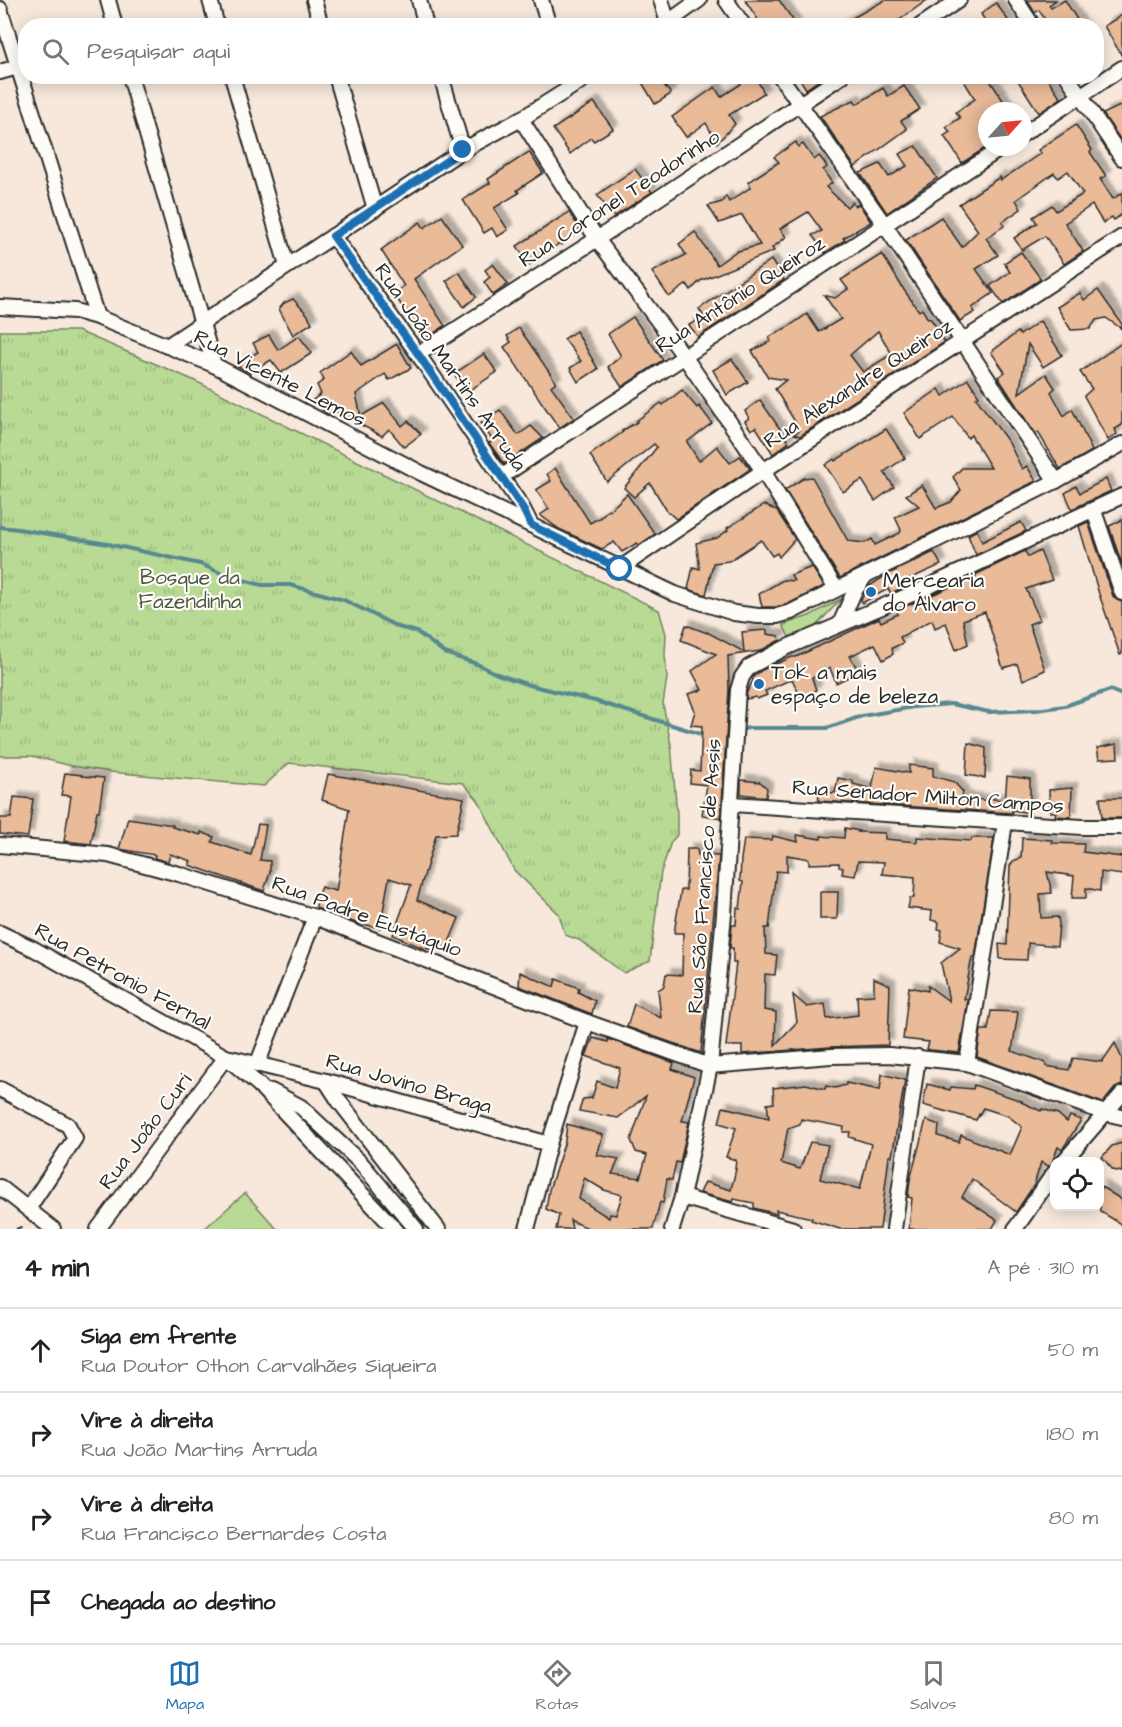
<!DOCTYPE html>
<html lang="pt">
<meta charset="utf-8">
<style>
:root{--surface:#fff;--page:#f6f6f6;--text:#222;--muted:#767676;--line:#e0e0e0;--accent:#1f6fb2}
body{margin:0;font-family:"Architects Daughter",sans-serif;background:var(--page);color:var(--text)}
.controls{position:absolute;right:18px;bottom:18px;display:grid;overflow:hidden;border-radius:12px;box-shadow:0 3px 15px #0003}
.controls button{width:54px;height:54px;display:grid;place-items:center;padding:0;border:0;border-bottom:2px solid var(--line);background:var(--surface);color:var(--text);font:30px sans-serif}
.compass{position:absolute;left:978px;top:102px;width:54px;height:54px;border-radius:50%;background:var(--surface);box-shadow:0 3px 15px #0003;rotate:63deg}
.stop{position:absolute;width:18px;height:18px;margin:-14px;border:4px solid #1f6fb2;border-radius:50%;background:#fff}
.stop.end{background:#1f6fb2;border-color:#fff;box-shadow:0 2px 6px #0008}
.list{margin:0;padding:0;list-style:none}
h2{display:flex;justify-content:space-between;align-items:center;height:78px;margin:0;padding:0 24px;font-size:26px}
h2 small{font-size:20px;font-weight:400;color:var(--muted)}
.list li{display:grid;grid-template-columns:39px 1fr auto;gap:18px;align-items:center;box-sizing:border-box;height:84px;padding:0 24px;border-top:2px solid var(--line)}
.list b{display:block;font-size:22px;white-space:nowrap}
.list p{margin:0;font-size:20px;white-space:nowrap;color:var(--muted)}
.list em{font-size:20px;font-style:normal;color:var(--muted)}
.icon{flex:none;width:33px;height:33px;fill:none;stroke:currentColor;stroke-width:2;stroke-linecap:round;stroke-linejoin:round}
.map{position:relative;flex:none;width:1122px;height:1229px;overflow:hidden}
.search{position:absolute;background:var(--surface);box-shadow:0 3px 15px #0003;left:18px;right:18px;top:18px;height:66px;display:flex;align-items:center;gap:15px;box-sizing:border-box;padding:0 21px;border-radius:24px;color:var(--muted);font-size:22px}
.sheet{height:414px;background:var(--surface)}
nav{display:flex;justify-content:space-around;align-items:center;box-sizing:border-box;height:84px;border-top:2px solid var(--line);background:var(--surface);font-size:16px;color:var(--muted)}
nav a{display:grid;justify-items:center;gap:3px}
nav .on{color:var(--accent)}
.map>svg:first-child{display:block}
</style>
<div class="map">
<svg width="1122" height="1229" viewBox="0 0 1122 1229">
<defs>
<pattern id="park-tufts" width="24" height="20" patternUnits="userSpaceOnUse" patternTransform="scale(1.5)"><rect width="24" height="20" fill="#b8da94"/><path d="M3 7l-1-3M5 7V3M7 7l1-3M15 17l-1-3M17 17v-4M19 17l1-3" fill="none" stroke="#9ebb80"/></pattern>
<filter id="shadow"><feDropShadow dx="5.5" dy="-5.5" stdDeviation="1.5" flood-color="#0004"/></filter>
</defs>
<rect width="100%" height="100%" fill="#f7e8db"/>
<filter id="ink" filterUnits="userSpaceOnUse"><feTurbulence type="fractalNoise" baseFrequency=".0167" numOctaves="2"/><feDisplacementMap in="SourceGraphic" scale="12" xChannelSelector="R" yChannelSelector="G"/><feConvolveMatrix kernelMatrix="1 2 1 2 8 2 1 2 1" color-interpolation-filters="sRGB"/></filter>
<g filter="url(#ink)">
<polygon fill="#f3dac7" points="1072,476 1089,509 1072,517 1056,483"/>
<g fill="#b8da94" stroke="#728260" stroke-width="1.5">
<polygon points="841,599 815,627 789,637 783,625 809,616"/>
<polygon points="245,1193 277,1229 204,1229"/>
</g>
<polygon fill="url(#park-tufts)" stroke="#728260" stroke-width="1.5" points="0,331 78,331 191,379 659,610 666,634 665,654 667,678 663,704 671,745 677,814 677,835 671,842 661,872 650,961 624,973 579,940 565,935 559,914 514,870 478,800 463,783 289,763 264,786 110,772 72,766 32,756 0,756"/>
<g fill="none" stroke-linecap="round" stroke-linejoin="round">
<g stroke="#598990" stroke-width="4">
<polyline points="0,527 18,529 108,544 200,564 228,576 262,585 290,585 344,600 398,627 417,632 445,653 477,664 497,674 529,685 595,701 704,735"/>
<polyline points="723,735 748,728 827,728 862,716 914,707 951,704 989,712 1036,710 1065,706 1110,690 1122,695"/>
</g>
</g>
<g fill="#e9bb99" stroke="#2b2b2b" stroke-width="1.5" fill-rule="evenodd" filter="url(#shadow)">
<polygon points="745,0 779,0 797,26 762,26"/>
<polygon points="885,0 927,0 891,26 838,26"/>
<polygon points="1027,0 1056,0 1049,5 1051,8 1065,0 1081,26 1049,26 1039,10 1035,13"/>
<polygon points="996,3 1012,26 988,26 981,14"/>
<polygon points="1122,15 1122,56 1104,26"/>
<polygon points="638,76 657,76 671,94 655,104"/>
<polygon points="737,76 755,76 764,93 729,115 735,124 717,143 706,123 686,137 672,117 715,87 721,97 741,84"/>
<polygon points="798,76 825,76 806,89"/>
<polygon points="961,76 987,76 1010,111 987,111 987,147 962,163 944,136 950,132 946,127 960,118 956,112 975,99"/>
<polygon points="1015,76 1046,76 1061,98 1039,113"/>
<polygon points="904,86 920,109 901,121 907,129 855,167 820,116 854,100 857,104 883,88 888,96"/>
<polygon points="594,102 613,129 594,141 591,138 570,154 553,129"/>
<polygon points="1122,105 1122,142 1103,114"/>
<polygon points="1076,125 1092,150 1090,152 1106,176 1100,179 1113,199 1122,193 1122,214 1114,220 1112,217 1103,223 1092,205 1065,223 1083,251 1064,264 1045,236 1022,250 1014,238 1037,223 1033,217 1052,205 1056,211 1083,194 1068,171 1058,178 1054,173 1016,200 1021,209 1002,222 1004,226 986,238 998,255 976,269 993,293 972,308 975,312 960,321 906,240 941,217 962,247 978,231 959,204 1000,177 1001,180 1022,166 1041,153 1038,150"/>
<polygon points="796,142 798,147 803,144 814,160 819,156 824,162 827,167 823,170 832,183 826,187 847,207 852,202 855,206 859,204 871,222 843,238 845,240 825,253 812,235 822,231 808,212 780,229 786,237 772,248 774,251 700,281 691,290 687,284 669,297 652,272 686,255 679,244 695,232 717,265 735,252 760,245 742,215 719,223 708,206 722,202 726,196 729,202 751,187 748,182 779,162 774,157"/>
<polygon points="916,146 937,178 887,213 860,173 880,164 889,177 907,166 899,154"/>
<polygon points="529,152 543,173 517,190 519,193 494,208 508,230 497,237 492,228 484,233 463,200 490,183 488,179"/>
<polygon points="635,169 652,192 614,217 597,195"/>
<polygon points="569,212 580,229 561,245 560,243 529,265 517,246"/>
<polygon points="442,216 462,245 414,279 445,326 422,341 394,293 404,286 381,250 420,222 424,228"/>
<polygon points="1021,252 1041,279 1003,304 990,286 1010,272 1004,263"/>
<path d="M882,254L904,290L919,311L922,309L928,319L930,318L937,328L935,329L945,342L800,436L794,434L800,430L775,389L786,380L768,377L752,351L771,341L769,337L788,327L807,314L819,332L841,319L824,295L835,298L848,289L841,280ZM878,331L892,354L863,372L850,355Z"/>
<polygon points="771,260 784,280 698,337 689,325 704,317 699,309"/>
<polygon points="493,264 508,284 493,295 484,282 490,277 485,270"/>
<polygon points="459,272 476,297 464,307 446,281"/>
<polygon points="1098,290 1122,324 1122,329 1106,318 1096,320 1090,329 1071,330 1057,307 1080,293 1084,300"/>
<polygon points="293,299 307,314 312,323 293,335 279,309 284,303"/>
<polygon points="633,317 663,360 622,387 608,367 621,356 608,334"/>
<polygon points="1040,321 1062,355 1043,367 1028,344 1019,393 1046,374 1055,388 1051,392 1064,416 1072,409 1092,451 1060,469 1038,432 1035,434 998,377 1005,372 991,352 1018,332 1020,335"/>
<polygon points="519,328 556,382 551,386 574,418 559,428 504,347 511,342 507,336"/>
<polygon points="576,331 598,369 578,382 570,368 581,361 564,339"/>
<polygon points="269,335 278,350 299,336 312,353 281,373 271,360 250,373 236,365 258,352 253,343"/>
<polygon points="1122,343 1122,425 1115,429 1117,434 1108,440 1084,396 1092,389 1080,372"/>
<polygon points="397,344 411,368 389,380 385,374 356,394 361,416 384,403 402,426 408,421 421,434 404,447 389,429 382,436 335,411 329,415 311,401 321,394 317,385 324,380 320,373 351,351 361,366"/>
<polygon points="484,354 497,372 467,392 454,374"/>
<polygon points="732,359 748,382 727,395 713,370"/>
<polygon points="968,379 979,396 976,398 1009,443 1022,469 1027,466 1036,481 840,578 785,490 804,478 812,477 848,541 865,543 872,539 875,545 900,533 901,530 895,517 919,506 906,495 922,485 936,508 951,502 961,490 953,477 962,468 991,468 971,435 968,438 953,417 920,439 904,413 939,389 943,396"/>
<polygon points="682,390 697,408 699,406 712,423 687,442 699,461 717,446 730,463 740,456 750,469 676,519 667,511 650,483 634,497 624,488 657,447 654,444 607,482 590,455 623,432 622,431 637,422 636,421 661,403 663,405"/>
<polygon points="760,400 789,442 773,454 756,427 751,430 745,421 749,418 745,411"/>
<polygon points="500,410 518,435 531,426 543,438 504,464 489,443 493,441 481,423"/>
<polygon points="886,429 905,458 884,472 894,487 875,501 862,480 843,492 825,465 834,459 835,461"/>
<polygon points="555,468 590,523 601,517 608,509 609,511 627,494 655,534 639,545 637,543 622,552 614,542 602,549 559,529 540,515 549,509 536,490 551,481 547,474"/>
<polygon points="1106,479 1111,491 1072,509 1065,493 1076,486 1080,493"/>
<polygon points="764,505 777,511 795,539 779,557 777,553 772,556 761,540 729,561 713,563 706,595 688,589 693,567 700,569 696,543 717,538 728,530 727,528"/>
<polygon points="1122,520 1122,565 1109,526"/>
<polygon points="1021,522 1026,531 976,555 968,535 977,530 982,542"/>
<polygon points="1088,522 1113,596 1117,600 1122,602 1122,654 1120,655 1099,594 1079,526"/>
<polygon points="1025,551 1028,557 1040,551 1052,580 1026,589 1040,620 1029,624 1045,670 1023,680 1017,664 1003,668 985,612 963,620 968,644 956,650 946,623 935,628 932,620 900,637 903,643 892,648 893,654 883,660 875,644 850,656 859,672 836,683 830,668 812,678 816,690 801,698 792,679 765,691 767,695 757,699 756,697 746,699 747,692 753,680 752,678 762,670 792,657 796,657 879,618 881,622 898,614 897,610 976,576 975,575"/>
<polygon points="934,552 941,565 907,580 909,585 891,593 888,589 862,603 861,600 868,587 888,574"/>
<polygon points="812,567 824,586 788,604 776,607 762,607 759,594 783,580 794,581 791,575"/>
<polygon points="686,625 707,633 707,632 744,652 742,632 767,630 767,634 779,636 780,640 760,651 728,656 729,690 721,818 702,815 707,785 690,783 691,770 700,771 702,726 691,725 695,711 688,694 702,690 692,671 716,654 681,640"/>
<polygon points="968,743 986,748 985,778 966,775"/>
<polygon points="1117,744 1118,758 1099,759 1097,748"/>
<polygon points="909,765 933,768 933,776 954,782 963,792 962,797 989,801 989,798 1005,801 1007,776 1030,779 1030,813 1012,810 1012,813 819,801 818,792 835,793 838,778 853,781 853,784 872,789 876,767 909,773"/>
<polygon points="65,773 82,775 82,776 104,778 99,811 97,811 91,844 64,841 71,796 61,795"/>
<polygon points="328,774 464,798 456,834 436,835 417,900 459,918 445,952 423,948 393,935 411,885 389,878 380,928 353,922 316,908 317,896 321,887 336,891 349,809 322,800"/>
<polygon points="741,780 760,782 767,788 766,797 741,794"/>
<polygon points="1072,788 1071,817 1055,816 1056,812 1050,812 1049,790"/>
<polygon points="14,797 33,799 28,837 0,834 0,818 11,818"/>
<polygon points="1100,798 1122,798 1122,818 1102,818"/>
<polygon points="128,818 173,825 172,827 201,835 201,832 214,837 212,842 251,855 258,824 266,825 260,860 270,861 270,872 264,891 189,865 191,861 170,854 168,862 154,858 155,855 119,849"/>
<polygon points="845,828 859,831 858,832 885,833 885,839 917,842 917,837 971,841 972,838 994,838 975,957 972,957 964,999 968,1000 959,1053 931,1050 927,1049 929,1042 903,1039 909,987 928,991 928,986 949,1001 941,963 960,948 940,942 942,930 938,929 939,922 931,920 932,911 908,908 910,898 914,898 915,877 882,874 884,862 858,861 855,876 842,874 843,868 839,867 839,863 809,864 809,859 787,855 787,872 776,871 769,928 765,928 766,954 777,955 775,975 765,974 764,1010 776,1012 775,1045 797,1022 793,995 807,1007 825,1004 827,1019 858,1015 857,996 874,995 874,978 890,985 888,1045 830,1047 742,1054 742,1046 726,1046 736,963 733,963 733,948 730,948 732,925 736,925 737,908 740,909 743,882 740,881 741,859 744,839 772,840 773,836 798,842 797,835 821,839 821,836 844,838"/>
<polygon points="1022,838 1052,840 1052,843 1084,844 1083,852 1122,857 1122,875 1101,872 1100,891 1086,888 1086,898 1072,898 1074,876 1047,872 1052,893 1040,894 1041,918 1058,917 1059,924 1057,946 1028,943 1027,960 1000,959 999,944 1007,945 1010,866 1013,861 1021,858"/>
<polygon points="687,849 697,849 698,855 719,856 701,1053 627,1027 634,1004 661,1018 658,990 664,986 666,974 682,975 683,933 674,933 681,890 686,890"/>
<polygon points="820,892 838,892 837,919 820,919"/>
<polygon points="520,972 554,987 556,979 579,988 578,992 595,1001 592,1014 519,986"/>
<polygon points="991,1011 1018,1012 1012,1051 1046,1063 1046,1066 1069,1070 1073,1058 1102,1062 1115,1043 1122,1059 1122,1085 1115,1088 1103,1103 977,1057 981,1030 988,1030"/>
<path d="M593,1038L608,1042V1039L674,1063L672,1069L694,1077L682,1121L689,1122L680,1163L676,1162L672,1180L667,1179L663,1203L660,1202L653,1229H590L570,1220L572,1229H556L559,1215L546,1209L549,1190L565,1141L567,1124L603,1135L597,1155L619,1159L612,1174L640,1178L647,1155L636,1152L631,1140L646,1096L618,1118L579,1111L583,1099L592,1098L597,1081L615,1088L620,1068L586,1056ZM584,1178L604,1190L622,1195L616,1215L610,1214L609,1218L579,1199Z"/>
<path d="M882,1074L905,1080L892,1156H889L880,1229H840L811,1220L812,1218L776,1210L777,1214L754,1208V1203L734,1199L733,1202L700,1193L705,1182L731,1190L736,1169H735L736,1160L726,1157L736,1128L719,1123L723,1107L769,1118L767,1104L774,1103L773,1088L806,1084L825,1089L826,1086L835,1088L846,1085V1083L880,1090ZM801,1119L844,1127L843,1132H850L849,1137L871,1144L860,1189L820,1179L828,1145L810,1142L800,1169L781,1163L788,1128L800,1124Z"/>
<polygon points="927,1084 950,1090 951,1087 973,1089 974,1085 1022,1101 1021,1102 1041,1111 1042,1109 1058,1114 1067,1122 1070,1116 1081,1120 1062,1150 1058,1147 1051,1165 1048,1166 1041,1162 1034,1185 1016,1212 972,1179 962,1197 997,1220 992,1229 909,1229 912,1198 908,1197 910,1180 926,1120 939,1125 938,1136 959,1142 961,1135 1010,1155 1022,1127 1008,1116 983,1108 976,1120 923,1105"/>
<polygon points="1122,1143 1122,1172 1113,1170 1102,1157 1112,1146"/>
<polygon points="1100,1186 1122,1200 1122,1225 1100,1211"/>
</g>
<g fill="none" stroke-linecap="round" stroke-linejoin="round">
<defs>
<g id="minor">
<polyline points="108,0 115,26"/>
<polyline points="210,0 217,26"/>
<polyline points="314,0 321,26"/>
<polyline points="419,0 426,26"/>
<polyline points="541,0 549,26"/>
<polyline points="661,0 668,23"/>
<polyline points="726,0 744,26"/>
<polyline points="1016,0 1033,26"/>
<polyline points="0,9 97,317"/>
<polyline points="663,26 699,0"/>
<polyline points="920,26 959,0"/>
<polyline points="0,72 18,67"/>
<polyline points="130,76 214,365"/>
<polyline points="232,76 287,266"/>
<polyline points="336,76 375,209"/>
<polyline points="441,76 463,150"/>
<polyline points="780,76 884,224 1056,481"/>
<polyline points="1067,76 1122,158"/>
<polyline points="521,119 597,239 684,356 763,471 836,589"/>
<polyline points="1023,134 1122,68"/>
<polyline points="333,236 418,354 522,507 531,525"/>
<polyline points="0,307 75,311 97,317 214,365 421,473 675,594 734,613 758,616 777,616 791,612 1056,481 1122,444"/>
<polyline points="167,346 463,150 521,119 589,76"/>
<polyline points="418,354 597,239 842,76"/>
<polyline points="501,477 1003,147"/>
<polyline points="1094,511 1122,593"/>
<polyline points="619,569 763,471 1122,237"/>
<polyline points="840,624 854,592 865,576"/>
<polyline points="732,804 1082,827 1122,827"/>
<polyline points="0,845 108,855 179,874 315,917 587,1022 710,1066 831,1056 889,1055 967,1063 1105,1113 1122,1117"/>
<polyline points="0,933 34,949 226,1057 259,1085 395,1229"/>
<polyline points="231,1058 326,1081 549,1144"/>
<polyline points="967,1063 1005,823"/>
<polyline points="257,1065 315,917"/>
<polyline points="326,1081 339,1101 438,1229"/>
<polyline points="0,1089 68,1125 75,1138 28,1209"/>
<polyline points="271,1091 301,1107 361,1163 416,1229"/>
<polyline points="1063,1162 1122,1094"/>
<polyline points="0,1187 53,1229"/>
<polyline points="682,1197 793,1229"/>
<polyline points="98,1229 226,1057"/>
<polyline points="527,1229 549,1144 587,1022"/>
<polyline points="672,1229 682,1197 710,1066 724,914 736,721 738,690 742,677 749,667 785,648 919,591 1122,496"/>
<polyline points="894,1229 918,1057"/>
<polyline points="1015,1229 1054,1173"/>
</g>
</defs>
<use href="#minor" stroke="#2b2b2b" stroke-width="18"/>
<polyline stroke="#2b2b2b" stroke-width="2" stroke-dasharray="6 4.5" stroke-linecap="butt" points="16,1229 26,1225"/>
<use href="#minor" stroke="#fdfcf7" stroke-width="14"/>
</g>
</g>
<g fill="none" stroke-linecap="round" stroke-linejoin="round" filter="url(#ink)">
<polyline stroke="#1f6fb2" stroke-width="8" points="463,150 333,236 418,354 522,507 531,525 620,569"/>
</g>
<g fill="#1f6fb2" stroke="#fdfcf7" stroke-width="2">
<circle cx="871" cy="592" r="6"/>
<circle cx="759" cy="684" r="6"/>
</g>
<g text-anchor="middle" stroke-width="4.5" stroke-linejoin="round" paint-order="stroke">
<g font-size="21" fill="#2b2b2b" stroke="#fdfcf7">
<text transform="translate(619 198) rotate(-33)" y="7">Rua Coronel Teodorinho</text>
<text transform="translate(740 294) rotate(-33)" y="7">Rua Antônio Queiroz</text>
<text transform="translate(451 367) rotate(55)" y="7">Rua João Martins Arruda</text>
<text transform="translate(280 378) rotate(27)" y="7">Rua Vicente Lemos</text>
<text transform="translate(858 383) rotate(-33)" y="7">Rua Alexandre Queiroz</text>
<text transform="translate(928 796) rotate(4)" y="7">Rua Senador Milton Campos</text>
<text transform="translate(704 876) rotate(-86)" y="7">Rua São Francisco de Assis</text>
<text transform="translate(367 916) rotate(20)" y="7">Rua Padre Eustáquio</text>
<text transform="translate(123 976) rotate(29)" y="7">Rua Petronio Fernal</text>
<text transform="translate(409 1083) rotate(16)" y="7">Rua Jovino Braga</text>
<text transform="translate(145 1131) rotate(-53)" y="7">Rua João Curi</text>
</g>
<g font-size="21" fill="#4e5745" stroke="#fdfcf7">
<text x="190" y="584">Bosque da<tspan x="190" dy="24">Fazendinha</tspan></text>
</g>
<g font-size="21" fill="#2b2b2b" stroke="#fdfcf7" text-anchor="start">
<text x="883" y="587">Mercearia<tspan x="883" dy="24">do Álvaro</tspan></text>
<text x="771" y="679">Tok a mais<tspan x="771" dy="24">espaço de beleza</tspan></text>
</g>
</g>
</svg>
<div class="controls">
<button><svg class="icon" aria-label="locate" viewBox="0 0 24 24"><circle cx="12" cy="12" r="6"/><path d="M12 2v4M12 18v4M2 12h4M18 12h4"/></svg></button>
</div>
<svg class="compass" viewBox="-18 -18 36 36"><path d="M0-13l5 13h-10z" fill="#e53935"/><path d="M0 13l5-13h-10z" fill="#767676"/></svg>
<div class="stop" style="left:620px;top:569px"></div>
<div class="stop end" style="left:463px;top:150px"></div>
<div class="search"><svg class="icon" aria-label="search" viewBox="0 0 24 24"><circle cx="10" cy="10" r="6"/><path d="M15 15l6 6"/></svg>Pesquisar aqui</div>
</div>
<section class="sheet">
<h2>4 min<small>A pé · 310 m</small></h2>
<ul class="list">
<li><svg class="icon" aria-label="ahead" viewBox="0 0 24 24"><path d="M12 20V5M6 11l6-6 6 6"/></svg><div><b>Siga em frente</b><p>Rua Doutor Othon Carvalhães Siqueira</p></div><em>50 m</em></li>
<li><svg class="icon" aria-label="right" viewBox="0 0 24 24"><path d="M7 20v-9h11M14 6l5 5-5 5"/></svg><div><b>Vire à direita</b><p>Rua João Martins Arruda</p></div><em>180 m</em></li>
<li><svg class="icon" aria-label="right" viewBox="0 0 24 24"><path d="M7 20v-9h11M14 6l5 5-5 5"/></svg><div><b>Vire à direita</b><p>Rua Francisco Bernardes Costa</p></div><em>80 m</em></li>
<li><svg class="icon" aria-label="arrive" viewBox="0 0 24 24"><path d="M6 21V4h12l-3 4 3 4H6"/></svg><div><b>Chegada ao destino</b></div></li>
</ul>
</section>
<nav>
<a class="on"><svg class="icon" aria-label="map" viewBox="0 0 24 24"><path d="M3 6l6-2 6 2 6-2v14l-6 2-6-2-6 2zM9 4v14M15 6v14"/></svg>Mapa</a>
<a><svg class="icon" aria-label="directions" viewBox="0 0 24 24"><path d="M12 3l9 9-9 9-9-9zM9 14v-3h6M13 9l2 2-2 2"/></svg>Rotas</a>
<a><svg class="icon" aria-label="saved" viewBox="0 0 24 24"><path d="M7 4h10v16l-5-4-5 4z"/></svg>Salvos</a>
</nav>
